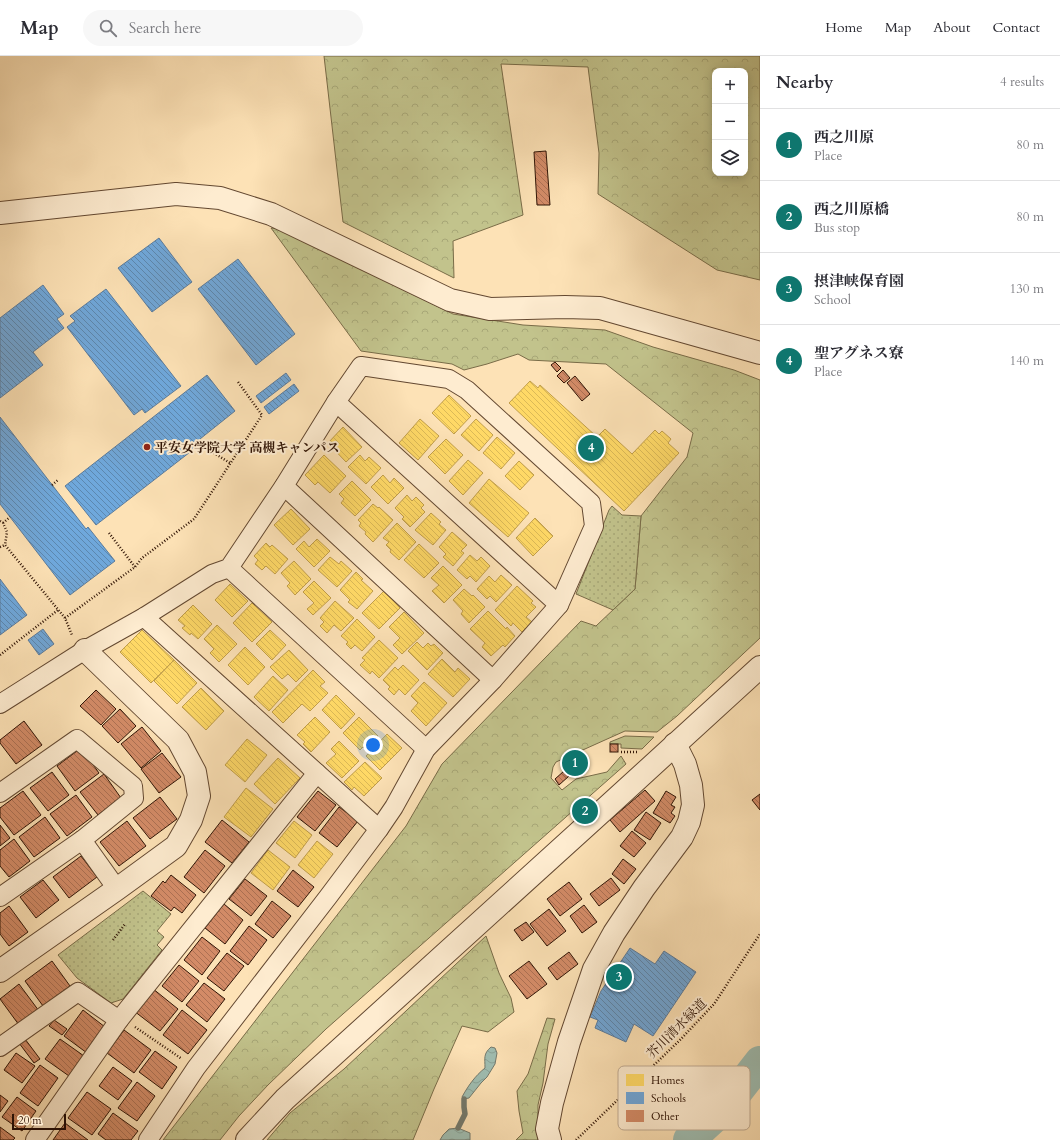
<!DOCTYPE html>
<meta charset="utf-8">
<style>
:root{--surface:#fff;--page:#f7f7f7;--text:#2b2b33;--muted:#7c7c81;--line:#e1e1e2;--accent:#0f766e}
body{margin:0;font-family:Cardo,"Noto Serif JP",serif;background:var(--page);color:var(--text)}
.controls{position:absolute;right:12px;top:12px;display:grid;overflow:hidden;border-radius:8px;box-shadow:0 2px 10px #0003}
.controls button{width:36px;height:36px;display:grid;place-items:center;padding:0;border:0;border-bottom:1px solid var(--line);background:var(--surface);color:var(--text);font:20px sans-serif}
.scale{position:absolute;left:12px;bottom:10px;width:54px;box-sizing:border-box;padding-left:4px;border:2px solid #301405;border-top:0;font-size:11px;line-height:14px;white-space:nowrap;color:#301405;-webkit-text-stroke:3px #feecd0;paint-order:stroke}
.you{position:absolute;left:373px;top:689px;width:14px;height:14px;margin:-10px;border:3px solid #fff;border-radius:50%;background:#1a73e8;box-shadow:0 0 0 6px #1a73e833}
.badge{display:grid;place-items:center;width:26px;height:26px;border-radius:50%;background:var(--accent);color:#fff;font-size:13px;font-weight:700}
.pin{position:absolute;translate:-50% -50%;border:2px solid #fff;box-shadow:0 1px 4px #0006}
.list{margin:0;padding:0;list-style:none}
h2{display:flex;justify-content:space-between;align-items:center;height:52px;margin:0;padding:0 16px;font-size:17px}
h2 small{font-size:13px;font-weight:400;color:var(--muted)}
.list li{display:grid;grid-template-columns:26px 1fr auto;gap:12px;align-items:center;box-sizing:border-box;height:72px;padding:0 16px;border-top:1px solid var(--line)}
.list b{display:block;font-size:15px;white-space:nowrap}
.list p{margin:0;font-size:13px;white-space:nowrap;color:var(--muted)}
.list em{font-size:13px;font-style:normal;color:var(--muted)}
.icon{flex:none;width:22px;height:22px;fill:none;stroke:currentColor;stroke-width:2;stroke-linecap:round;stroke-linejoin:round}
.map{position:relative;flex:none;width:760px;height:1084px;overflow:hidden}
header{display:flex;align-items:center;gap:24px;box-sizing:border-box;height:56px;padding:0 20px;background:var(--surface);border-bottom:1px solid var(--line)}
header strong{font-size:19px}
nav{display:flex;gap:22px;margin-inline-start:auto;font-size:14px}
.search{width:280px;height:36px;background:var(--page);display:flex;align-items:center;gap:10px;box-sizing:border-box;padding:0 14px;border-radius:22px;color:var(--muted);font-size:15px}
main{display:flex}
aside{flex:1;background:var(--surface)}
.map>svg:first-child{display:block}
</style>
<header>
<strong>Map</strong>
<div class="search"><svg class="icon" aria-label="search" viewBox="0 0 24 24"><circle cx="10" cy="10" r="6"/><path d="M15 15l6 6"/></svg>Search here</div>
<nav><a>Home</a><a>Map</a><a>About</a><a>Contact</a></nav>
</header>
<main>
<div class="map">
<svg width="760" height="1084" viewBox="0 0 760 1084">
<defs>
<pattern id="forest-crowns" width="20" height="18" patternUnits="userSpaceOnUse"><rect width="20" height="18" fill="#c2c38c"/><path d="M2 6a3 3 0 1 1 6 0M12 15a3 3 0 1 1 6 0" fill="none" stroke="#a7a777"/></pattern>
<pattern id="park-dots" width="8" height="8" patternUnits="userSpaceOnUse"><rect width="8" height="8" fill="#c2c38c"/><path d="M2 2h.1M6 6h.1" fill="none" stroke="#a7a777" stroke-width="1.8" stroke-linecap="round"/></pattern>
<pattern id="water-waves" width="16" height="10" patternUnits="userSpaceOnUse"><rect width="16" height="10" fill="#9fbdb1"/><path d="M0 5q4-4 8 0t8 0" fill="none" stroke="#89a297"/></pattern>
<pattern id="homes-back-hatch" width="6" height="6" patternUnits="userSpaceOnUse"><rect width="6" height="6" fill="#ffd966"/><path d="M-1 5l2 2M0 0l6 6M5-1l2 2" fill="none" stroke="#dbb957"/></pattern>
<pattern id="schools-back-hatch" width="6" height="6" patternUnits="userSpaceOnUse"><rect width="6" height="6" fill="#6fa8dc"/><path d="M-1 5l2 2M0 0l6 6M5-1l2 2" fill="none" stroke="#5c88b0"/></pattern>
<pattern id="building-back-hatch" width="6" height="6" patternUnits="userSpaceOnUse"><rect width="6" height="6" fill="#d38b67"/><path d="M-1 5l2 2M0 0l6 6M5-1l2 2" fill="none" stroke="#ac7053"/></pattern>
</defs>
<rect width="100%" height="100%" fill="#fde2b6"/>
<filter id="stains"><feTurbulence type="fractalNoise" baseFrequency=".005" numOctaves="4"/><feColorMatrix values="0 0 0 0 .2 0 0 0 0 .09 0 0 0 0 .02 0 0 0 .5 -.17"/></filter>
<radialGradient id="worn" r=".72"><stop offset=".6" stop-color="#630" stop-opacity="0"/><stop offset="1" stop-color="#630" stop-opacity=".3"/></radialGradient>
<polygon fill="#c2c38c" stroke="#796c48" points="625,680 654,681 642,693 621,692 621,688 610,688 610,686"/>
<g fill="url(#forest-crowns)" stroke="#796c48" fill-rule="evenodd">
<path d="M324,0H760V224L717,214L598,138L599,97L588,11L501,8L523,159L453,185L454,222L343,166ZM715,15H745V117H715Z"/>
<polygon points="271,172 279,173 453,258 523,269 605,274 653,291 734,314 760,324 760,582 677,660 657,676 625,675 556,706 553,711 551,722 562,734 576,723 607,716 621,700 626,708 326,973 268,1029 239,1060 220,1084 163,1084 406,770 442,708 581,565 596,570 635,533 641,460 687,401 693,377 606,308 529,304 518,298 487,308 464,314 452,308 361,295"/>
<polygon points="486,880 499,917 511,942 514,956 488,976 462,970 434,1033 413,1084 267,1084 290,1057 344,1013"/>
<polygon points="547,962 555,963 548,988 543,1027 538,1049 538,1084 516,1084 523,1077 519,1055 517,1035 528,1018"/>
</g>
<g fill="url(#park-dots)" stroke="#796c48">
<polygon points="612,450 622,459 641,460 635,533 613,554 576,538 609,454"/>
<polygon points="143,835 171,858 157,875 164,881 157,889 162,894 123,943 111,947 77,922 58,899"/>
</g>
<g fill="url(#water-waves)" stroke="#73796c">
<path d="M491,991L495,992L497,997L495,1008L487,1021L481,1027L469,1042L464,1043L462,1041C468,1030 475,1020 485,1012C485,1002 483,998 491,991Z"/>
<polygon points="458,1072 470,1077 470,1084 440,1084 443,1079 449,1073"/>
</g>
<g fill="url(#homes-back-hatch)" stroke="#c19e49">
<polygon points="530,325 538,332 540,329 597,381 605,373 632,398 655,374 659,378 662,375 671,383 668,387 679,397 624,455 509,347"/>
<polygon points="449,339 471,360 454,378 432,357"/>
<polygon points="420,363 439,380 418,404 399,387"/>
<polygon points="476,363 493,379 479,395 461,379"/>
<polygon points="343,371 362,391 346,406 328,387"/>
<polygon points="497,381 515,397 501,413 483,397"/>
<polygon points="446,383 463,399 445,418 428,401"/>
<polygon points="324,399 346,420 330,437 318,426 315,429 305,419"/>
<polygon points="360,399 365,405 369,401 381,412 366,428 348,411"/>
<polygon points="468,404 483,417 463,439 449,425"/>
<polygon points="519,405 534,419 520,434 505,420"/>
<polygon points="383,419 390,427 394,422 404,432 388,448 371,431"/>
<polygon points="489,423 529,457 508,481 469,447"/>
<polygon points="352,425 371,444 355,460 341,447 344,443 339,438"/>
<polygon points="407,439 412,445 416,441 424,449 421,452 425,456 410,471 402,463 404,461 395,452"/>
<polygon points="373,448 378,452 379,451 393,464 373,486 365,478 366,476 359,470 361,467 358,464"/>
<polygon points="291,453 310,473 293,489 274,469"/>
<polygon points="431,457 441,466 439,468 446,474 433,489 415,474"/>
<polygon points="535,462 553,480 533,500 516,482"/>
<polygon points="397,467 416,486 399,504 390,496 391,494 386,489 389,486 383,482"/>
<polygon points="452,476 467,489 461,495 464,497 453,510 443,501 446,498 439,491"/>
<polygon points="317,483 330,495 314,511 296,493 304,485 309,491"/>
<polygon points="266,487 270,491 272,489 288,503 275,518 266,510 262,514 255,508 258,504 254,500"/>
<polygon points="419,488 439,507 424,522 404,504"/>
<polygon points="470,499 477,505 481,501 490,510 476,526 470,520 467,523 457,514"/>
<polygon points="330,501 339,508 341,505 352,515 337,531 318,514"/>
<polygon points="294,505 311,523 295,539 287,530 290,527 281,517"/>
<polygon points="443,510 462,529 444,547 432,535 439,529 431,522"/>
<polygon points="356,516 363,523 361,524 373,535 357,553 348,546 350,544 340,534"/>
<polygon points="501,519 512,529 496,546 490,540 487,543 477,533 489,520 495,526"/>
<polygon points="314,525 331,542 313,559 307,553 314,547 303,536"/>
<polygon points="230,528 248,545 232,561 215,544"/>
<polygon points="517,530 533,545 531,547 536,551 526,561 532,566 522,576 513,567 511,570 495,554"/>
<polygon points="464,533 472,540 473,539 485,551 469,567 461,558 463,555 453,544"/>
<polygon points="384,535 400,552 379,573 362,557"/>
<polygon points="335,545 354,562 341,575 334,569 327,577 320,570 324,566 320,562"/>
<polygon points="252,547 272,566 252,586 233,567"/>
<polygon points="193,549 212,568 198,583 191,577 190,579 182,572 185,570 178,564"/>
<polygon points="488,555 506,573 507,571 515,580 505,591 503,589 491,600 482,591 485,587 470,573"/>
<polygon points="404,556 424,577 402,598 393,589 400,582 389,571"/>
<polygon points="357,563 375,581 362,595 355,589 351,593 346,588 348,586 341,580"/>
<polygon points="217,569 237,588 219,606 210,597 214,593 204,583"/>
<polygon points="142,574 174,604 151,627 120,596"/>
<polygon points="270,574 286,589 272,604 256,588"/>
<polygon points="379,584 398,602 379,622 372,615 370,618 360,609 365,604 362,602"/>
<polygon points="417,586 423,592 428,587 431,590 434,588 443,597 427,614 408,595"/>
<polygon points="245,591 265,611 248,629 228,609"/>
<polygon points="289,594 308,614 296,626 288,618 282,623 270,611"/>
<polygon points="442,603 455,616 458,612 470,623 453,641 428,618"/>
<polygon points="174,604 197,627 177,648 154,625"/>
<polygon points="403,609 419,624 405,639 399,633 394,639 388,633 390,631 383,624 395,611 398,614"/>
<polygon points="313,614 325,626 320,630 328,637 310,655 302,648 283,667 272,656"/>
<polygon points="273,620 288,634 269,655 254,641"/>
<polygon points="424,626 447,647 426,670 411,655 418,647 411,640"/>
<polygon points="201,632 224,655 206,674 182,651"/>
<polygon points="336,639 355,658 341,673 322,654"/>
<polygon points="315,661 330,676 311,696 303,688 305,686 297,679"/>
<polygon points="359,661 378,680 365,693 363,691 360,694 343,677"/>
<polygon points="387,678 402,692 380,714 366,700"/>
<polygon points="247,683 267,699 245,726 225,709"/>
<polygon points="339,685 359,705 342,722 326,707 336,698 331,693"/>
<polygon points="278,702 300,722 275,748 254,728"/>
<polygon points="365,706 382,722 364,740 354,731 352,734 344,726"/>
<polygon points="246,732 273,753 251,781 224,761"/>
<polygon points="294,765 312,779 295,802 276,787"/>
<polygon points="317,785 333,798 314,822 298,809"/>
<polygon points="268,794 290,811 273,834 251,817"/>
</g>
<g fill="url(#schools-back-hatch)" stroke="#5c7c9c">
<polygon points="159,182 192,226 152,256 118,212"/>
<polygon points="238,203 295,278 256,309 198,233"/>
<polygon points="43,229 64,258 57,263 64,272 33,296 43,309 0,342 0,262"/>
<polygon points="106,233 181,330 145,357 142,353 134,359 67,271 75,265 70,260"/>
<polygon points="286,317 291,324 261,347 256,340"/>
<polygon points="207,319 235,355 200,383 203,386 96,469 65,430"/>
<polygon points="294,328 299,335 269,358 264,351"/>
<polygon points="0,361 86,473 88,471 115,505 70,539 0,448"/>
<polygon points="0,523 27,559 0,579"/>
<polygon points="43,573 54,588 39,599 28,584"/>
<polygon points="630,892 655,908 664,895 696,916 653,980 634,968 626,986 595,972 598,964 590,961 601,935"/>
</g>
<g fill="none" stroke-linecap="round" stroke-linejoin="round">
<polyline stroke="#73796c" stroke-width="5.5" points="458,1072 465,1058 464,1051 464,1043"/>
<polyline stroke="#9fbdb1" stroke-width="32" points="689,1084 725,1051 760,1006"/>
</g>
<g fill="url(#building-back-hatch)" stroke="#301405">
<polygon points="546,95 550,149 537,149 534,96"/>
<polygon points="555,306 561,312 557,316 551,309"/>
<polygon points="563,314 570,322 564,327 557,320"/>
<polygon points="575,320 590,338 582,345 567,327"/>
<polygon points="96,634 116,653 101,669 80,650"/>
<polygon points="120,653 136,670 118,687 102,670"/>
<polygon points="24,665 42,689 16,708 0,687 0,684"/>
<polygon points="142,671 161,695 141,712 121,688"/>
<rect x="610" y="688" width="8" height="8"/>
<polygon points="81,692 99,717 75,735 57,710"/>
<polygon points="162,697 181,721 159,737 141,713"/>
<rect x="572" y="704" width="7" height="6"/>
<polygon points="564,715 569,720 559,729 555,723"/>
<polygon points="52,716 69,739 48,755 30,732"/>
<polygon points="104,718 121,742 98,759 80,736"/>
<polygon points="645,734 655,745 620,776 610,764"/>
<polygon points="23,735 41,759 14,779 0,761 0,752"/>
<polygon points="318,735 336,749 315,775 297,761"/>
<polygon points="666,735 676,741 671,749 675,751 671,757 675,760 670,767 653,757"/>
<polygon points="760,738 760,754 752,744"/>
<polygon points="76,739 92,761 67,780 50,758"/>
<polygon points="160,741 177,763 150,783 133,762"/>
<polygon points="339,751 358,765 337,791 319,777"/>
<polygon points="646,756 661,767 650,784 634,774"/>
<polygon points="45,761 60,782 34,801 19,781"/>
<polygon points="222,764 249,786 232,807 205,786"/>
<polygon points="127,765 146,790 119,810 100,786"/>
<polygon points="0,769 10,782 0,790"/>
<polygon points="632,775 646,787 634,801 620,790"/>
<polygon points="14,783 30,805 9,821 0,810 0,794"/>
<polygon points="205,794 225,810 204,837 184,821"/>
<polygon points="81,800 97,821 69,842 53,821"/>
<polygon points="623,803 636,813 624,828 612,818"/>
<polygon points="293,814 314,831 298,851 277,835"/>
<polygon points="171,819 196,839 182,857 174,851 171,855 151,840 163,825 165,827"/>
<polygon points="611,822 620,834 599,850 590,838"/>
<polygon points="245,823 267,840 251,860 229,843"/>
<polygon points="43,824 59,844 36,862 20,841"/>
<polygon points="569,826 582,843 560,860 547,843"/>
<polygon points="272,845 291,860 273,882 255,868"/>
<polygon points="224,848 243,864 225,888 205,872"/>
<polygon points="584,849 597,866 582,877 570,860"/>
<polygon points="9,850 28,876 9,890 0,878 0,857"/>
<polygon points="549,853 566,875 547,890 530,868"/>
<polygon points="526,866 534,876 522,885 514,874"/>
<polygon points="249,870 267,884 248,909 230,895"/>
<polygon points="202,881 220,895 202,919 184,904"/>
<polygon points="569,896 578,908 557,924 548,912"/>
<polygon points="227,897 244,910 224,935 207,922"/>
<polygon points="52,905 70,930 43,950 25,925"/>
<polygon points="529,905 547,928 527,943 509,920"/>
<polygon points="179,909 199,925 182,946 162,930"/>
<polygon points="204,927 225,943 207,966 186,949"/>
<polygon points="19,928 39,955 19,969 0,943"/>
<polygon points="152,932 178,953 160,975 134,955"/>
<polygon points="83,954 105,971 87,997 64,980"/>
<polygon points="182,954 207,974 188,998 163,979"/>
<polygon points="54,964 67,973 62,979 49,970"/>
<polygon points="124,974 151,994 134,1017 107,997"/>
<polygon points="25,983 40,1003 34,1007 19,987"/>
<polygon points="60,983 84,1000 69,1020 45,1003"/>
<polygon points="155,995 177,1011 162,1033 139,1016"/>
<polygon points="16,997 35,1010 22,1027 4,1014"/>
<polygon points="40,1009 58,1022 38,1050 20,1037"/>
<polygon points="113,1011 132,1025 118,1044 99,1030"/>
<polygon points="137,1026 155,1040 137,1065 118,1052"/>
<polygon points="87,1036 111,1053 92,1079 68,1062"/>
<polygon points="0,1039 8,1045 0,1056"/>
<polygon points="17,1041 36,1055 22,1075 2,1061"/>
<polygon points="113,1057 138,1075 131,1084 106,1084 98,1078"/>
<polygon points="65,1067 88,1084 53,1084"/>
<polygon points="0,1071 15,1082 13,1084 0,1084"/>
</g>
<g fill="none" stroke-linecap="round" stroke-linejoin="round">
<defs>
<g id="minor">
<polyline points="336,346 559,549"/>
<polyline points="284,430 493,624"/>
<polyline points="229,512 426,693"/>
<polyline points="144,561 379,773"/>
<polyline points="0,648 85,594 144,561 212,518 229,512 284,430 336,346 361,310 449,323 467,334 591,447 594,470 559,549 493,624 426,693 394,751 379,773 328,841 196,1012 148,1084"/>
<polyline points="0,737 77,683 133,730 134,742 82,784 0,841"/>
<polyline points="82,784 117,833"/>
<polyline points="0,991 78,936 119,964"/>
<polyline points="35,1084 119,964 317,717"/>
</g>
<g id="tertiary">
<polyline points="0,157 176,138 220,142 271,158 450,244 490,253 565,251 600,252 760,297"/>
<polyline points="0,915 117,833 176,790 191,764 199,740 195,716 178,684 85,594"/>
<polyline points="247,1084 285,1043 608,750 760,611"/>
<polyline points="550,1084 547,1073 552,1047 569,986 594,913 614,877 644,832 682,781 689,766 693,749 691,729 685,708 675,688"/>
</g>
</defs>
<use href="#minor" stroke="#634831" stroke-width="20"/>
<use href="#tertiary" stroke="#634831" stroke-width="24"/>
<g stroke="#301405" stroke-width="2.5" stroke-dasharray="1 2" stroke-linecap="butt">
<polyline points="206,392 230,407"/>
<polyline points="52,429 58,424"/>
<polyline points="0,465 3,467 7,476 5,489 65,562 72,579"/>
<polyline points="3,467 10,461"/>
<polyline points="109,477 135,511"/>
<polyline points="0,491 5,489"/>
<polyline points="65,562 135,511 142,502 194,463 262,359 238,326"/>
<polyline points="0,599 58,554"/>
<polyline points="621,696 638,696"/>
<polyline points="113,884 125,868"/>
<polyline points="135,971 182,1003"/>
<polyline points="576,1084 680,984 714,948 760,878"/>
</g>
<use href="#minor" stroke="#feecd0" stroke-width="18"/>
<use href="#tertiary" stroke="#feecd0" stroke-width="22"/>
</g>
<circle fill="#8f2418" stroke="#feecd0" stroke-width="1.5" cx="147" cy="391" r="4"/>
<g text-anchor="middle" stroke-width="4" stroke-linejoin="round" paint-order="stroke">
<g font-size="13" font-weight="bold" fill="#301405" stroke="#feecd0" text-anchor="start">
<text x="155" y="396">平安女学院大学 高槻キャンパス</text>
</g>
<g font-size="13" fill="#301405" stroke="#feecd0">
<text transform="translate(676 972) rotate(-45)" y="5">芥川清水緑道</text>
</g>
</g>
<rect x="618" y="1010" width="132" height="64" rx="6" fill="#feecd0" stroke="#c0ab93" stroke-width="1"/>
<rect x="626" y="1018" width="18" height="12" fill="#ffd966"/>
<rect x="626" y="1036" width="18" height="12" fill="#6fa8dc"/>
<rect x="626" y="1054" width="18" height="12" fill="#d38b67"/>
<g font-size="11" fill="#301405">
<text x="651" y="1028">Homes</text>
<text x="651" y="1046">Schools</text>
<text x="651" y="1064">Other</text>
</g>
<rect width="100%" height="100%" filter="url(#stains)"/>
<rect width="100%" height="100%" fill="url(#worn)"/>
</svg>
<div class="controls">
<button>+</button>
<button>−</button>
<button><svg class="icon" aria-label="layers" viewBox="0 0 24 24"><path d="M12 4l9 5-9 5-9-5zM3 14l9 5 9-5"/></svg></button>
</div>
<div class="scale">20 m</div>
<div class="you"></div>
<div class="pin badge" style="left:575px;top:707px">1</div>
<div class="pin badge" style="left:585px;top:755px">2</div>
<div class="pin badge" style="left:619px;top:921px">3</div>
<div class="pin badge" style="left:591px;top:392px">4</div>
</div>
<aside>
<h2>Nearby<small>4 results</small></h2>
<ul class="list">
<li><span class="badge">1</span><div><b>西之川原</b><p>Place</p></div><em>80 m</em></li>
<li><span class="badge">2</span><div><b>西之川原橋</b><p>Bus stop</p></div><em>80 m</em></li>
<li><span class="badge">3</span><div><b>摂津峡保育園</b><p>School</p></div><em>130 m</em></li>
<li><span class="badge">4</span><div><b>聖アグネス寮</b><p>Place</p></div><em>140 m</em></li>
</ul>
</aside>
</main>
